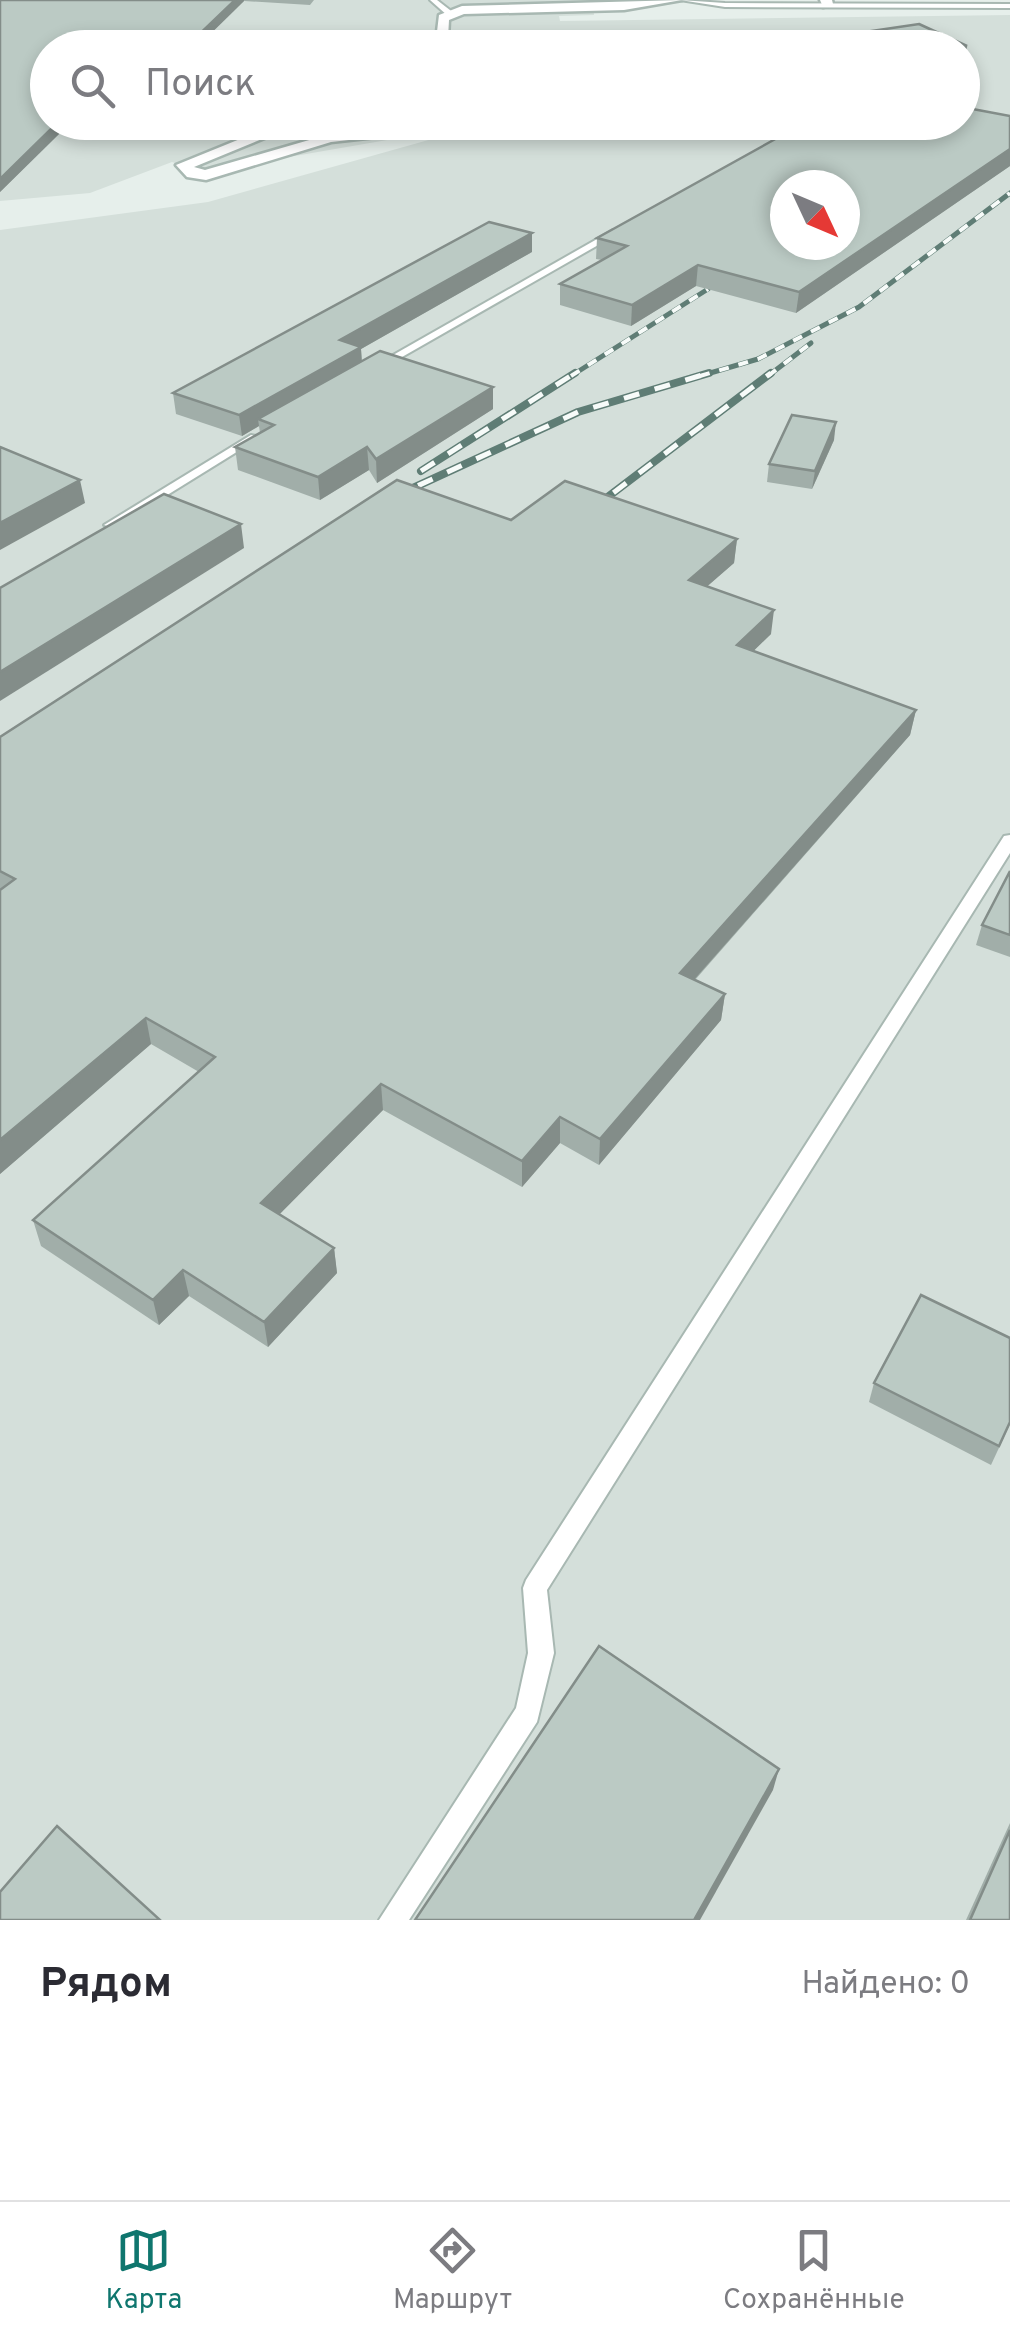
<!DOCTYPE html>
<html lang="ru">
<meta charset="utf-8">
<style>
:root{--surface:#fff;--page:#f2f2f3;--text:#2b2b33;--muted:#7c7c81;--line:#e1e1e2;--accent:#0f766e}
body{margin:0;font-family:Overpass,sans-serif;background:var(--page);color:var(--text)}
.compass{position:absolute;left:770px;top:170px;width:90px;height:90px;border-radius:50%;background:var(--surface);box-shadow:0 5px 15px #0003;rotate:134deg}
.list{margin:0;padding:0;list-style:none}
h2{display:flex;justify-content:space-between;align-items:center;height:130px;margin:0;padding:0 40px;font-size:42px}
h2 small{font-size:32px;font-weight:400;color:var(--muted)}
.icon{flex:none;width:55px;height:55px;fill:none;stroke:currentColor;stroke-width:2;stroke-linecap:round;stroke-linejoin:round}
.map{position:relative;flex:none;width:1010px;height:1920px;overflow:hidden}
.search{position:absolute;background:var(--surface);box-shadow:0 5px 15px #0003;left:30px;right:30px;top:30px;height:110px;display:flex;align-items:center;gap:25px;box-sizing:border-box;padding:0 35px;border-radius:55px;color:var(--muted);font-size:38px}
.sheet{height:280px;background:var(--surface)}
nav{display:flex;justify-content:space-around;align-items:center;box-sizing:border-box;height:140px;border-top:2px solid var(--line);background:var(--surface);font-size:28px;color:var(--muted)}
nav a{display:grid;justify-items:center;gap:5px}
nav .on{color:var(--accent)}
.map>svg:first-child{display:block}
</style>
<div class="map">
<svg width="1010" height="1920" viewBox="0 0 1010 1920">
<rect width="100%" height="100%" fill="#e6efeb"/>
<path fill="#d4dfda" fill-rule="evenodd" d="M0,0H593L594,15L559,16L560,21L1010,15V1920H0V230L208,202L489,123L962,122V48H481L408,44L406,48H48V122H318L352,132L394,123H462L422,134L202,172L172,162L90,193L0,201ZM785,185H845V245H785Z"/>
<g fill="none" stroke-linecap="round" stroke-linejoin="round">
<defs>
<g id="service">
<polygon points="430,0 437,0 455,14 448,16"/>
<polygon points="680,0 725,3 1010,4 1010,8 725,7"/>
<polygon points="613,230 621,232 381,369 372,367"/>
<polygon points="251,435 261,437 114,528 104,525"/>
<polygon points="1010,835 1010,853 547,1590 554,1653 537,1722 409,1920 379,1920 516,1708 528,1653 523,1588 526,1580 1004,836"/>
</g>
<g id="minor">
<polygon points="682,0 624,10 464,14 449,20 448,38 484,48 459,48 436,40 439,15 462,6"/>
<polygon points="820,0 832,0 833,4 823,7"/>
<polygon points="282,122 301,123 194,167 205,170 330,134 415,122 376,137 331,142 206,180 187,177 176,165"/>
</g>
</defs>
<use href="#service" stroke="#a8b8b2" stroke-width="4"/>
<use href="#minor" stroke="#a8b8b2" stroke-width="5"/>
<use href="#service" fill="#fff" fill-rule="evenodd"/>
<use href="#minor" fill="#fff" fill-rule="evenodd"/>
<defs>
<g id="rail-far1">
<polyline points="571,376 708,289"/>
<polyline points="700,376 758,359 859,307 1010,193"/>
<polyline points="768,376 811,343"/>
</g>
<g id="rail">
<polyline points="421,471 575,373"/>
<polyline points="389,499 578,412 709,373"/>
<polyline points="588,512 771,373"/>
</g>
</defs>
<use href="#rail-far1" stroke="#5f7d75" stroke-width="5"/>
<use href="#rail" stroke="#5f7d75" stroke-width="8"/>
<use href="#rail-far1" stroke="#f7fbf9" stroke-width="4" stroke-dasharray="10" stroke-linecap="butt"/>
<use href="#rail" stroke="#f7fbf9" stroke-width="5" stroke-dasharray="16" stroke-linecap="butt"/>
</g>
<g fill="#a1aea9">
<polygon points="0,0 314,0 310,5 244,1 196,48 48,48 48,122 118,122 104,137 59,134 0,192"/>
<polygon points="919,24 967,46 964,63 962,63 962,48 803,48 804,41"/>
<polygon points="1010,116 1010,166 796,313 696,286 631,326 560,305 560,284 602,260 596,259 597,238"/>
<polygon points="532,252 361,349 362,361 493,409 377,483 369,470 320,500 238,470 235,447 260,433 259,426 242,436 176,414 173,393"/>
<polygon points="834,440 812,489 767,482 769,464"/>
<polygon points="511,520 737,539 734,563 707,586 771,634 753,651 916,710 910,735 695,980 725,994 721,1020 599,1165 560,1143 522,1187 383,1110 279,1214 334,1248 337,1273 268,1347 189,1296 159,1325 41,1246 33,1220 199,1072 151,1044 0,1174 0,737"/>
<polygon points="1010,871 1010,957 976,945 982,925"/>
<polygon points="1010,1338 1010,1424 991,1465 869,1402 874,1383"/>
<polygon points="1010,1823 1010,1920 966,1920"/>
</g>
<g fill="#838d89">
<polygon points="235,0 244,0 244,1 196,48 185,48"/>
<polygon points="967,46 964,63 962,63 962,48"/>
<polygon points="105,122 118,122 104,137 102,126"/>
<polygon points="57,123 59,134 0,192 0,179"/>
<polygon points="1010,149 1010,166 796,313 799,292"/>
<polygon points="532,233 532,252 361,349 362,367 258,419 259,426 242,436 239,415 340,340"/>
<polygon points="698,265 696,286 631,326 632,305"/>
<polygon points="493,387 493,409 377,483 376,459"/>
<polygon points="836,422 834,440 812,489 815,471"/>
<polygon points="367,447 369,470 320,500 318,477"/>
<polygon points="80,480 85,503 0,550 0,523"/>
<polygon points="241,524 244,548 0,701 0,672"/>
<polygon points="737,539 734,563 687,604 689,580"/>
<polygon points="774,610 771,634 734,670 737,645"/>
<polygon points="916,710 910,735 677,999 680,973"/>
<polygon points="725,994 721,1020 599,1165 600,1139"/>
<polygon points="146,1018 151,1044 0,1174 0,1140"/>
<polygon points="381,1084 383,1110 265,1229 261,1203"/>
<polygon points="560,1117 560,1143 522,1187 522,1161"/>
<polygon points="334,1248 337,1273 268,1347 264,1322"/>
<polygon points="183,1270 189,1296 159,1325 153,1300"/>
<polygon points="779,1769 773,1790 700,1920 694,1920"/>
</g>
<g fill="#bbcac4" stroke="#838d89" stroke-width="2.5" fill-rule="evenodd">
<polygon points="0,0 235,0 185,48 48,48 48,122 105,122 102,126 57,123 0,179"/>
<polygon points="919,24 967,46 818,48 804,41"/>
<path d="M962,107L1010,116V149L799,292L698,265L632,305L560,284L627,246L597,238L806,122H962ZM785,185H845V245H785Z"/>
<polygon points="489,222 532,233 340,340 361,347 239,415 173,393"/>
<polygon points="380,351 493,387 376,459 367,447 318,477 235,447 274,425 258,419"/>
<polygon points="792,415 836,422 815,471 769,464"/>
<polygon points="0,447 80,480 0,523"/>
<polygon points="397,480 511,520 565,481 737,539 689,580 774,610 737,645 916,710 680,973 725,994 600,1139 560,1117 522,1161 381,1084 261,1203 334,1248 264,1322 183,1270 153,1300 33,1220 215,1057 146,1018 0,1140 0,890 15,879 0,871 0,737"/>
<polygon points="164,494 241,524 0,672 0,588"/>
<polygon points="1010,871 1010,935 982,925"/>
<polygon points="921,1295 1010,1338 1010,1422 999,1446 874,1383"/>
<polygon points="599,1646 779,1769 694,1920 415,1920"/>
<polygon points="57,1826 160,1920 0,1920 0,1892"/>
<polygon points="1010,1830 1010,1920 970,1920"/>
</g>
</svg>
<svg class="compass" viewBox="-18 -18 36 36"><path d="M0-13l5 13h-10z" fill="#e53935"/><path d="M0 13l5-13h-10z" fill="#7c7c81"/></svg>
<div class="search"><svg class="icon" aria-label="search" viewBox="0 0 24 24"><circle cx="10" cy="10" r="6"/><path d="M15 15l6 6"/></svg>Поиск</div>
</div>
<section class="sheet">
<h2>Рядом<small>Найдено: 0</small></h2>
<ul class="list">
</ul>
</section>
<nav>
<a class="on"><svg class="icon" aria-label="map" viewBox="0 0 24 24"><path d="M3 6l6-2 6 2 6-2v14l-6 2-6-2-6 2zM9 4v14M15 6v14"/></svg>Карта</a>
<a><svg class="icon" aria-label="directions" viewBox="0 0 24 24"><path d="M12 3l9 9-9 9-9-9zM9 14v-3h6M13 9l2 2-2 2"/></svg>Маршрут</a>
<a><svg class="icon" aria-label="saved" viewBox="0 0 24 24"><path d="M7 4h10v16l-5-4-5 4z"/></svg>Сохранённые</a>
</nav>
